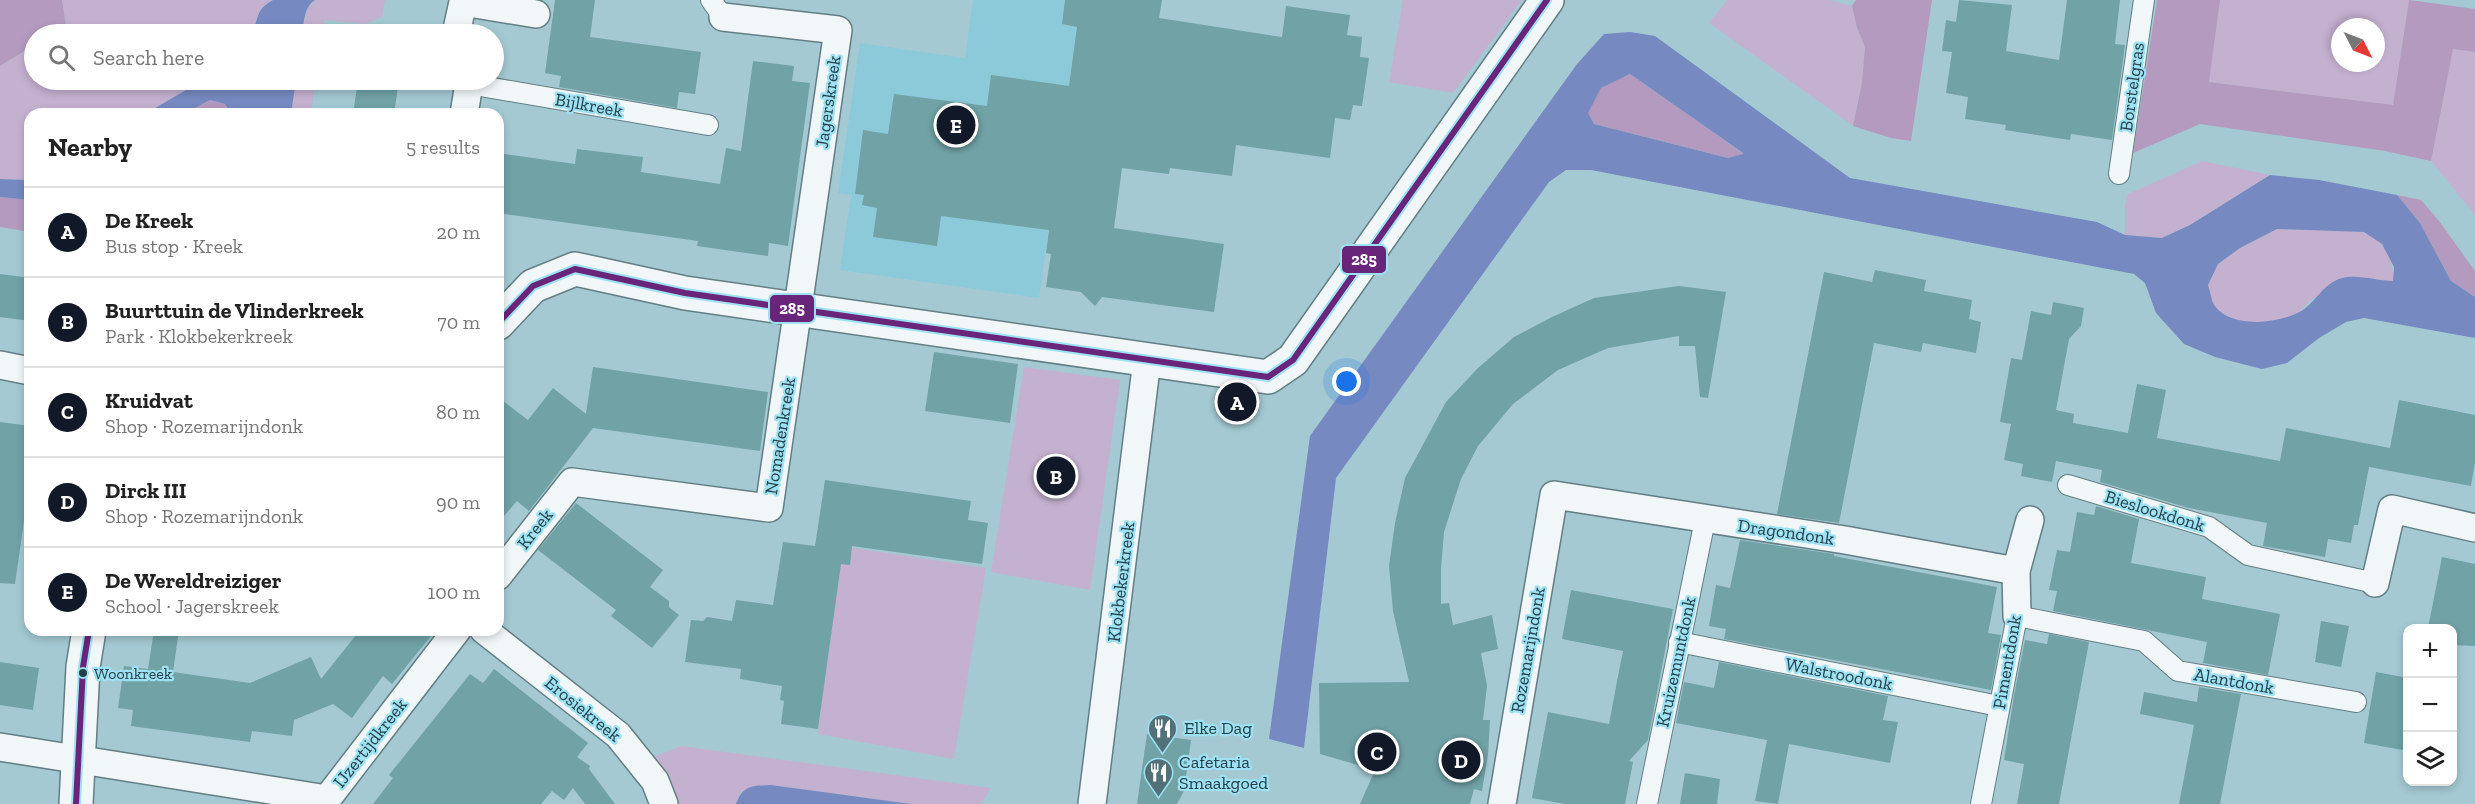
<!DOCTYPE html>
<meta charset="utf-8">
<style>
:root{--surface:#fff;--page:#f6f6f6;--text:#222;--muted:#767676;--line:#e0e0e0;--accent:#111827}
body{margin:0;font-family:"Zilla Slab",serif;background:var(--page);color:var(--text)}
.controls{position:absolute;right:18px;bottom:18px;display:grid;overflow:hidden;border-radius:12px;box-shadow:0 3px 9px #0003}
.controls button{width:54px;height:54px;display:grid;place-items:center;padding:0;border:0;border-bottom:2px solid var(--line);background:var(--surface);color:var(--text);font:30px sans-serif}
.compass{position:absolute;left:2331px;top:18px;width:54px;height:54px;border-radius:50%;background:var(--surface);box-shadow:0 3px 9px #0003;rotate:132deg}
.you{position:absolute;left:1347px;top:382px;width:21px;height:21px;margin:-15px;border:4px solid #fff;border-radius:50%;background:#1a73e8;box-shadow:0 0 0 9px #1a73e833}
.badge{display:grid;place-items:center;width:39px;height:39px;border-radius:50%;background:var(--accent);color:#fff;font-size:20px;font-weight:700}
.pin{position:absolute;translate:-50% -50%;border:3px solid #fff;box-shadow:0 2px 6px #0006}
.list{margin:0;padding:0;list-style:none}
h2{display:flex;justify-content:space-between;align-items:center;height:78px;margin:0;padding:0 24px;font-size:26px}
h2 small{font-size:20px;font-weight:400;color:var(--muted)}
.list li{display:grid;grid-template-columns:39px 1fr auto;gap:18px;align-items:center;box-sizing:border-box;height:90px;padding:0 24px;border-top:2px solid var(--line)}
.list b{display:block;font-size:22px;white-space:nowrap}
.list p{margin:0;font-size:20px;white-space:nowrap;color:var(--muted)}
.list em{font-size:20px;font-style:normal;color:var(--muted)}
.icon{flex:none;width:33px;height:33px;fill:none;stroke:currentColor;stroke-width:2;stroke-linecap:round;stroke-linejoin:round}
.map{position:relative;flex:none;width:2475px;height:804px;overflow:hidden}
.search{position:absolute;background:var(--surface);box-shadow:0 3px 9px #0003;left:24px;top:24px;width:480px;height:66px;display:flex;align-items:center;gap:15px;box-sizing:border-box;padding:0 21px;border-radius:33px;color:var(--muted);font-size:22px}
.panel{position:absolute;background:var(--surface);box-shadow:0 3px 9px #0003;left:24px;top:108px;width:480px;height:528px;border-radius:18px}
.map>svg:first-child{display:block}
</style>
<div class="map">
<svg width="2475" height="804" viewBox="0 0 2475 804">
<rect width="100%" height="100%" fill="#a4c9d2"/>
<polygon fill="#8dcad9" points="973,0 1065,0 1062,24 1077,27 1039,298 840,270 851,195 838,193 860,43 965,58"/>
<g fill="#c4b1d0" fill-rule="evenodd">
<path d="M62,0H273C253,11 261,19 250,34H52L66,26Z"/>
<path d="M316,0H385L382,17L365,24L324,20L322,34H302C304,22 304,7 316,0Z"/>
<polygon points="1403,0 1522,0 1453,93 1389,82"/>
<polygon points="1727,0 1830,0 1852,6 1857,28 1865,47 1862,83 1853,126 1709,23"/>
<path d="M2220,0H2409L2393,106L2209,82ZM2340,27H2376V63H2340Z"/>
<polygon points="34,45 34,80 203,80 145,114 30,114 30,178 26,180 0,179 0,66"/>
<polygon points="2453,49 2475,52 2475,215 2431,161"/>
<polygon points="296,80 315,80 311,114 291,114"/>
<polygon points="2202,161 2270,175 2190,225 2162,238 2125,235 2125,205 2128,194"/>
<path d="M2277,229C2294,230 2353,228 2365,233C2385,241 2394,261 2393,281C2381,281 2326,290 2316,297C2306,302 2302,312 2291,317C2269,325 2226,327 2213,303C2211,298 2209,291 2208,285L2218,264L2240,248Z"/>
<polygon points="1024,367 1120,380 1090,590 991,572"/>
<polygon points="840,546 986,568 954,759 818,734"/>
<polygon points="681,746 991,788 981,804 911,804 771,785 740,793 736,804 674,804 651,758"/>
</g>
<g fill="#b39abe">
<polygon points="0,0 62,0 66,26 52,34 34,34 34,45 0,66"/>
<polygon points="1856,0 1932,0 1911,141 1891,138 1853,126 1862,83 1865,47 1857,28 1852,6"/>
<polygon points="2157,0 2220,0 2209,82 2393,105 2409,0 2475,9 2475,52 2453,49 2431,161 2385,151 2200,124 2133,153"/>
<polygon points="1630,74 1744,154 1728,158 1594,124 1587,113 1601,88"/>
<polygon points="210,100 225,104 231,114 184,114"/>
<polygon points="2397,195 2421,200 2439,221 2475,271 2475,297 2451,281 2420,223"/>
<polygon points="0,197 30,200 30,232 0,227"/>
</g>
<g fill="#7689c1" fill-rule="evenodd">
<path d="M273,0H315C304,7 304,22 302,34H250C261,19 253,11 273,0Z"/>
<path d="M1630,32L1655,36L1850,178L2097,222L2125,235L2162,238L2190,225L2270,175L2319,180L2397,195L2420,223L2451,281L2475,297V338L2364,318L2346,322L2319,338L2287,363L2262,369L2215,357L2184,344L2156,313L2145,283L2134,274L1591,170H1566L1549,182L1336,478L1304,748L1269,739L1310,436L1577,64L1604,34ZM1630,74L1743,153V154L1728,158L1594,124L1588,113L1601,88ZM2277,229L2364,232L2382,244L2394,267L2393,281C2377,281 2358,274 2342,278C2324,283 2317,300 2303,310C2281,324 2228,330 2213,303C2211,298 2210,291 2208,285L2218,264L2240,248Z"/>
<polygon points="203,80 296,80 291,114 231,114 225,104 210,100 184,114 145,114"/>
<polygon points="30,178 30,200 0,197 0,179 26,180"/>
<path d="M771,785L911,804H736C743,785 752,786 771,785Z"/>
</g>
<g fill="#71a2a6">
<polygon points="555,0 595,0 590,37 701,52 695,94 679,92 677,108 559,87 561,76 545,73"/>
<polygon points="1065,0 1162,0 1159,18 1282,37 1286,6 1350,15 1347,35 1362,37 1360,57 1369,58 1362,106 1353,105 1350,120 1335,118 1330,158 1236,145 1232,176 1170,168 1169,174 1122,168 1114,228 1224,244 1214,312 1102,297 1095,306 1081,292 1046,287 1051,254 1046,253 1049,230 941,216 937,246 873,237 877,208 862,205 864,195 855,194 863,130 888,134 894,94 987,106 991,75 1069,86 1077,27 1062,24"/>
<polygon points="1959,0 2012,5 2006,51 2059,60 2067,0 2120,0 2115,44 2125,45 2112,140 2071,134 2070,140 2005,130 2006,125 1965,119 1968,97 1946,93 1952,52 1942,51 1946,20 1956,22"/>
<polygon points="753,61 794,66 792,81 810,83 788,246 769,243 768,256 697,246 698,241 498,213 498,153 575,164 577,149 643,157 641,172 720,184 726,148 741,151"/>
<polygon points="358,80 399,80 394,114 353,114"/>
<polygon points="1875,270 1926,280 1924,291 1972,300 1969,319 1981,322 1976,353 1923,343 1921,352 1874,343 1839,523 1777,514 1824,272 1872,282"/>
<polygon points="0,274 30,278 30,321 0,317"/>
<polygon points="1679,286 1726,292 1708,398 1700,397 1695,346 1679,346 1679,336 1608,348 1558,370 1513,404 1478,446 1461,479 1444,532 1441,569 1441,604 1449,603 1453,625 1492,615 1498,649 1481,653 1487,686 1483,720 1490,720 1488,755 1482,791 1474,789 1470,804 1360,804 1375,770 1320,754 1319,683 1409,682 1393,611 1389,566 1395,523 1405,478 1446,402 1478,368 1514,337 1552,317 1594,298"/>
<polygon points="2053,302 2084,308 2081,326 2069,339 2056,410 2074,414 2073,423 2128,433 2137,384 2166,390 2157,438 2280,461 2286,428 2390,448 2399,400 2475,415 2475,462 2471,486 2369,467 2358,525 2354,525 2351,543 2328,539 2325,557 2263,546 2267,523 2189,508 2100,482 2102,470 2056,461 2052,482 2021,476 2023,464 2004,460 2011,424 2000,422 2011,358 2022,360 2031,311 2051,315"/>
<polygon points="934,352 1018,364 1010,423 925,411"/>
<polygon points="593,367 768,392 760,451 593,428 529,511 517,501 498,523 498,397 528,420 553,388 586,414"/>
<polygon points="0,422 30,426 30,479 15,584 0,583"/>
<polygon points="825,480 971,501 968,520 988,523 982,564 852,546 850,565 841,564 818,729 781,724 784,701 780,700 782,686 740,679 741,669 685,662 691,620 703,621 707,617 732,621 736,600 773,605 783,542 815,546"/>
<polygon points="576,503 663,570 650,587 669,601 669,607 679,615 652,648 611,616 616,610 538,550"/>
<polygon points="2096,506 2139,519 2131,563 2206,577 2202,599 2280,614 2268,675 2203,663 2207,642 2053,611 2057,591 2049,590 2057,550 2070,552 2077,512 2094,515"/>
<polygon points="1740,540 1834,554 1834,556 1997,587 1988,633 2001,635 1991,690 1724,639 1726,629 1709,626 1716,585 1730,588"/>
<polygon points="2442,557 2475,564 2475,646 2452,645 2452,628 2428,628"/>
<polygon points="1571,590 1673,609 1648,740 1629,761 1633,762 1625,804 1565,804 1532,798 1548,712 1609,724 1618,676 1623,651 1562,639"/>
<polygon points="2321,621 2349,626 2341,667 2315,662"/>
<polygon points="154,630 179,630 173,672 250,683 311,657 321,679 360,630 436,630 392,684 383,676 352,718 333,704 294,720 292,736 252,731 250,742 131,726 133,710 118,708 124,666 148,669"/>
<polygon points="2049,634 2089,642 2076,712 2059,804 2017,804 2024,764 2004,760 2014,695 2025,640 2047,644"/>
<polygon points="0,662 39,668 33,710 0,705"/>
<polygon points="1719,662 1888,696 1883,720 1898,722 1890,763 1789,744 1778,804 1755,801 1767,740 1676,723 1684,682 1714,688"/>
<polygon points="494,669 588,743 577,757 590,766 589,769 615,804 585,804 573,788 564,800 552,791 541,804 373,804 393,778 389,775 470,674 483,683"/>
<polygon points="2376,672 2408,678 2408,751 2364,743"/>
<polygon points="2199,687 2241,694 2220,804 2179,804 2194,725 2140,714 2144,692 2197,702"/>
<polygon points="1147,734 1191,740 1184,791 1177,804 1137,804"/>
<polygon points="1685,773 1720,779 1717,804 1680,804"/>
</g>
<g fill="none" stroke-linecap="round" stroke-linejoin="round">
<defs>
<g id="pedestrian">
<polyline points="711,0 723,17"/>
<polyline points="469,84 708,125"/>
<polyline points="2119,174 2144,0"/>
<polyline points="2068,485 2209,527 2248,555 2375,583"/>
<polyline points="1679,642 1999,706"/>
<polyline points="1647,804 1705,520"/>
<polyline points="1981,804 2017,616 2144,641 2178,671 2356,702"/>
</g>
<g id="minor">
<polyline points="456,34 463,2 536,14"/>
<polyline points="464,114 469,84 465,80"/>
<polyline points="0,365 30,371"/>
<polyline points="498,576 572,482 769,508 838,30 723,17"/>
<polyline points="2375,583 2392,509 2475,528"/>
<polyline points="2017,616 2016,571 2030,520"/>
<polyline points="484,630 618,735 655,781 664,804"/>
<polyline points="0,747 327,799 457,630"/>
<polyline points="1092,804 1147,360"/>
<polyline points="1502,804 1554,495 1845,540 2016,571"/>
</g>
<g id="tertiary">
<polyline points="498,323 533,286 575,269 685,293 1268,377 1293,360 1547,0"/>
<polyline points="76,804 83,667 89,630"/>
</g>
</defs>
<use href="#pedestrian" stroke="#637e84" stroke-width="22"/>
<use href="#minor" stroke="#637e84" stroke-width="30"/>
<use href="#tertiary" stroke="#637e84" stroke-width="36"/>
<use href="#pedestrian" stroke="#f1f7f8" stroke-width="20"/>
<use href="#minor" stroke="#f1f7f8" stroke-width="27"/>
<use href="#tertiary" stroke="#f1f7f8" stroke-width="33"/>
<defs>
<g id="bus-1">
<polyline points="498,323 533,286 575,269 685,293 1268,377 1293,360 1547,0"/>
<polyline points="76,804 83,667 89,630"/>
</g>
</defs>
<use href="#bus-1" stroke="#9de1f3" stroke-width="10"/>
<use href="#bus-1" stroke="#68257a" stroke-width="6"/>
</g>
<defs>
<symbol id="restaurant-pin" viewBox="-11 -11 22 30"><path d="M0 17L-7.5 6A9.5 9.5 0 1 1 7.5 6Z" fill="#517078" stroke="#9de1f3"/><path d="M-5-6h1v4h1v-4h1v4h1v-4h1v5L-1.5 .5V6h-2V.5L-5-1ZM5-6V6H3V1.5H1.5Q1.5-4 5-6Z" fill="#fff"/></symbol>
</defs>
<g fill-rule="evenodd">
<use href="#restaurant-pin" x="1146" y="712" width="33" height="45"/>
<use href="#restaurant-pin" x="1142" y="756" width="33" height="45"/>
</g>
<circle fill="#244048" stroke="#9de1f3" stroke-width="2" cx="83" cy="673" r="5"/>
<g text-anchor="middle" stroke-width="4.5" stroke-linejoin="round" paint-order="stroke">
<g font-size="16" fill="#244048" stroke="#9de1f3" text-anchor="start">
<text x="94" y="679">Woonkreek</text>
</g>
<g font-size="18" fill="#244048" stroke="#9de1f3">
<text transform="translate(2132 87) rotate(-82)" y="6">Borstelgras</text>
<text transform="translate(828 102) rotate(-82)" y="6">Jagerskreek</text>
<text transform="translate(589 105) rotate(10)" y="6">Bijlkreek</text>
<text transform="translate(780 436) rotate(-81)" y="6">Nomadenkreek</text>
<text transform="translate(2155 511) rotate(17)" y="6">Bieslookdonk</text>
<text transform="translate(535 529) rotate(-52)" y="6">Kreek</text>
<text transform="translate(1786 532) rotate(8)" y="6">Dragondonk</text>
<text transform="translate(1121 582) rotate(-83)" y="6">Klokbekerkreek</text>
<text transform="translate(1528 650) rotate(-80)" y="6">Rozemarijndonk</text>
<text transform="translate(1676 662) rotate(-78)" y="6">Kruizemuntdonk</text>
<text transform="translate(2007 662) rotate(-80)" y="6">Pimentdonk</text>
<text transform="translate(1839 674) rotate(11)" y="6">Walstroodonk</text>
<text transform="translate(2234 681) rotate(10)" y="6">Alantdonk</text>
<text transform="translate(583 709) rotate(39)" y="6">Erosiekreek</text>
<text transform="translate(370 743) rotate(-52)" y="6">IJzertijdkreek</text>
</g>
<g font-size="18" fill="#244048" stroke="#9de1f3" text-anchor="start">
<text x="1184" y="734">Elke Dag</text>
<text x="1179" y="768">Cafetaria<tspan x="1179" dy="21">Smaakgoed</tspan></text>
</g>
</g>
<g stroke="#9de1f3" stroke-width="2">
<rect x="1341" y="245" width="46" height="29" rx="6" fill="#68257a"/>
<rect x="769" y="294" width="46" height="29" rx="6" fill="#68257a"/>
</g>
<g font-size="16" text-anchor="middle" font-weight="bold" fill="#fff">
<text x="1364" y="265">285</text>
<text x="792" y="314">285</text>
</g>
</svg>
<div class="controls">
<button>+</button>
<button>−</button>
<button><svg class="icon" aria-label="layers" viewBox="0 0 24 24"><path d="M12 4l9 5-9 5-9-5zM3 14l9 5 9-5"/></svg></button>
</div>
<svg class="compass" viewBox="-18 -18 36 36"><path d="M0-13l5 13h-10z" fill="#e53935"/><path d="M0 13l5-13h-10z" fill="#767676"/></svg>
<div class="you"></div>
<div class="pin badge" style="left:1237px;top:402px">A</div>
<div class="pin badge" style="left:1056px;top:476px">B</div>
<div class="pin badge" style="left:1377px;top:752px">C</div>
<div class="pin badge" style="left:1461px;top:760px">D</div>
<div class="pin badge" style="left:956px;top:125px">E</div>
<div class="search"><svg class="icon" aria-label="search" viewBox="0 0 24 24"><circle cx="10" cy="10" r="6"/><path d="M15 15l6 6"/></svg>Search here</div>
<section class="panel">
<h2>Nearby<small>5 results</small></h2>
<ul class="list">
<li><span class="badge">A</span><div><b>De Kreek</b><p>Bus stop · Kreek</p></div><em>20 m</em></li>
<li><span class="badge">B</span><div><b>Buurttuin de Vlinderkreek</b><p>Park · Klokbekerkreek</p></div><em>70 m</em></li>
<li><span class="badge">C</span><div><b>Kruidvat</b><p>Shop · Rozemarijndonk</p></div><em>80 m</em></li>
<li><span class="badge">D</span><div><b>Dirck III</b><p>Shop · Rozemarijndonk</p></div><em>90 m</em></li>
<li><span class="badge">E</span><div><b>De Wereldreiziger</b><p>School · Jagerskreek</p></div><em>100 m</em></li>
</ul>
</section>
</div>
